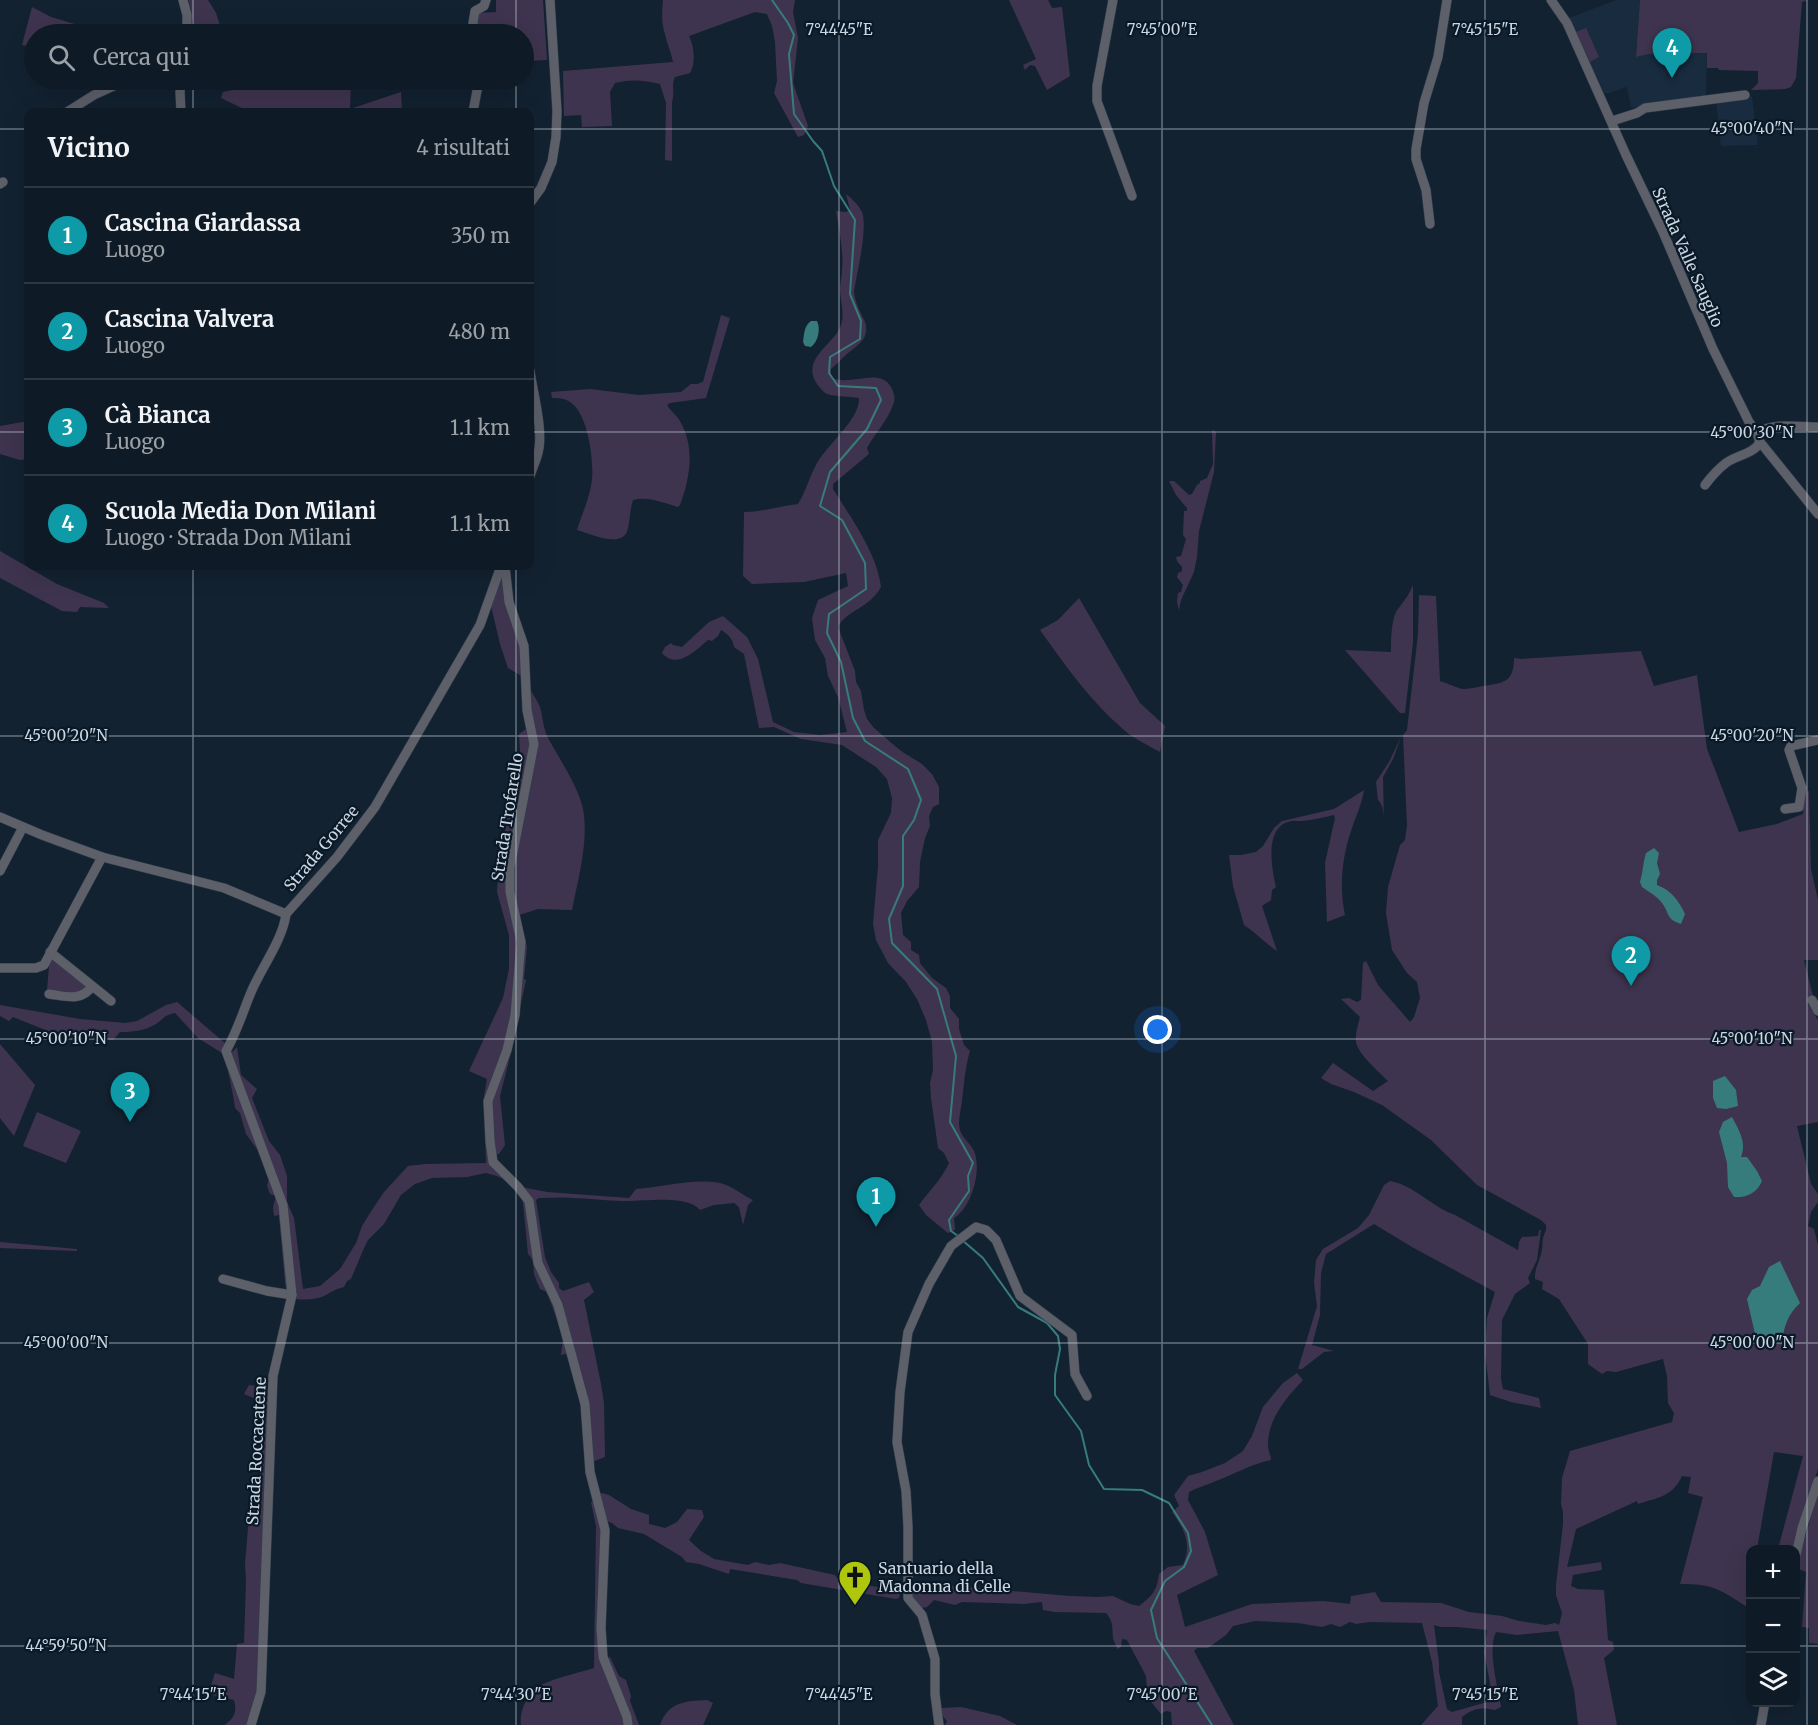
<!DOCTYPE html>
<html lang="it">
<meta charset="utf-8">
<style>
:root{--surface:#0e1a25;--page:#17232d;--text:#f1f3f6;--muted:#9ba1a7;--line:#2e3842;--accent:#0b8043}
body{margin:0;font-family:Merriweather,serif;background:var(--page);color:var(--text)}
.controls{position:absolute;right:18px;bottom:18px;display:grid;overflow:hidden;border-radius:12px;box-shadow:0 6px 24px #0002}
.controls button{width:54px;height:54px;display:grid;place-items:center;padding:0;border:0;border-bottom:2px solid var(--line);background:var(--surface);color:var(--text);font:30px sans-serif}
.you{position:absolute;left:1158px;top:1030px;width:21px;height:21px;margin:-15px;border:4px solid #fff;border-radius:50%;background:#1a73e8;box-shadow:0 0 0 9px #1a73e833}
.badge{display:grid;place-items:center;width:39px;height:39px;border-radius:50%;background:var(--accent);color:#fff;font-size:20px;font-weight:700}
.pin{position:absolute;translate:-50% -50px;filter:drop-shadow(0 2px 3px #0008)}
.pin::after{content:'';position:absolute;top:32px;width:21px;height:18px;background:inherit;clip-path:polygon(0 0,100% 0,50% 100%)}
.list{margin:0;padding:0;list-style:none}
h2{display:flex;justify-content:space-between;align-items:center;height:78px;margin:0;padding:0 24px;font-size:26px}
h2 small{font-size:20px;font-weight:400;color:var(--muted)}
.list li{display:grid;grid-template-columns:39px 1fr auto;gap:18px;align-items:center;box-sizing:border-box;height:96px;padding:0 24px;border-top:2px solid var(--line)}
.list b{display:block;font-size:22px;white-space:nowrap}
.list p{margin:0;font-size:20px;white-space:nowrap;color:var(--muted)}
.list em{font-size:20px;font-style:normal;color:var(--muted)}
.icon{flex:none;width:33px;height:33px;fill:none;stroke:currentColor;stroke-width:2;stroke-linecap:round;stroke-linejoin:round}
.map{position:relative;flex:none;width:1818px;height:1725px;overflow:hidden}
.search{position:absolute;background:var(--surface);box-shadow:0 6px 24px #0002;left:24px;top:24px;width:510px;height:66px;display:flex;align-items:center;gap:15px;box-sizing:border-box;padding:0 21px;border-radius:33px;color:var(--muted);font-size:22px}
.panel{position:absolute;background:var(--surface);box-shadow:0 6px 24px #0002;left:24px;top:108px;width:510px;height:462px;border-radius:12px}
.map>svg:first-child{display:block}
</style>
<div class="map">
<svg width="1818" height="1725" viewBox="0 0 1818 1725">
<rect width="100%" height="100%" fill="#132231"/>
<g fill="#182b3f">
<polygon points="1616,0 1640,0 1636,57 1649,54 1707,53 1706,96 1647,104 1631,108 1627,87 1609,93 1604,93 1569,18"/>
<polygon points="1752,96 1758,145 1721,146 1716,101"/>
</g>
<g fill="#3f344f" fill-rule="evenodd">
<polygon points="189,0 208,0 216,13 222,32 219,34 192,34 194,28"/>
<polygon points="496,0 543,0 547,60 524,61 524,34 477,34 477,13 496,12"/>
<path d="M663,0H795L793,12L798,38L793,83L808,126L804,135L798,137L774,93L777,81L775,42L772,26L767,14L755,12L689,36C694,46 696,63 690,73L675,77C671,85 675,93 672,102V161L665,160L666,103L660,84C644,80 631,79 615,83L610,92L612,126L582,127L581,115L564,116L563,71L673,62C671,52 667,44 665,34C661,23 662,11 663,0Z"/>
<polygon points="1009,0 1048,0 1052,8 1062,7 1070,76 1047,90 1035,66 1030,65 1025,70 1023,65 1036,59"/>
<polygon points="1640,0 1808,0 1802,2 1796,78 1791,87 1785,89 1751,90 1758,83 1758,71 1719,70 1718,68 1707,68 1707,53 1649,54 1636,57"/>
<polygon points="32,7 51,17 108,34 34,34 34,47 22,45"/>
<polygon points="1586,28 1599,57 1590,62 1576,32"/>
<polygon points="279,80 351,80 350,109 401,92 402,112 250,112 221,98 223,92"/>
<path d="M846,194C852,199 858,204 862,212C868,227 857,273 854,291C855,303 860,311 865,322C870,338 859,344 848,353C842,358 837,364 831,369V377C848,388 879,366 891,387C894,393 896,398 893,405C887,422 875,433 867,448L869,454L833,484V489C851,518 877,553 881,587C870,608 845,611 838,627L855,671L856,682L861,691L864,710L867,719L874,728L901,751L922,764L932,774L939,787V804L933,807L929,816L930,826L925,838L920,862L919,887L907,901L901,913L903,935L911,942V950L919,955L920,963L932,978L946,988L950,996V1008L959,1019V1029L964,1045L970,1051C965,1068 964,1084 962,1101C961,1108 959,1116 959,1124C959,1136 969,1141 974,1151C982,1170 972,1207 954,1218L955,1230L948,1233L926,1215L919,1205C929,1191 942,1179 949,1163L944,1153L938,1148L931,1098L930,1083L933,1070L932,1042L926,1020L917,999L906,982L888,963L876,940L873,924L878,866V840L891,813L892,798L887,779L876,767L842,745L801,739L774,727L759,728L744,654L734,647C733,639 728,634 721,630L718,636L712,641L708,640C695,651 677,670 662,653L665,647L671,643L673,645L682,647L709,622L723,616L747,637L758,659L773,722L794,732L820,735L847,732L838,697L828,676L825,658L815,640L812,618L818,600L848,586L846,573L804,582L752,584L743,576L744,512C763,512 779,506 798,504C806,491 809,478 816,465C826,445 860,420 859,398C850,396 836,397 827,394C823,392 820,388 817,384C799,357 839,343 842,321C844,310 840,299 840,289C840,282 842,277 842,271C844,251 839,230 836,211L846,212L850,210Z"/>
<path d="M721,315L730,318L706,398L670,403L667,405C670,411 678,416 681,423C695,449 690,478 680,505L678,507C664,503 647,496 633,500C630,509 630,519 628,528C624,550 591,534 577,530C582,514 590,497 592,480C594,460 588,413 570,402C565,398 558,398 552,398L551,392L590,389L639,395L681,392L691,384H697L703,382Z"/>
<polygon points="28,421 28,459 20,460 0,454 0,426"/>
<polygon points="1213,430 1216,432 1214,472 1199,531 1197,557 1194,572 1181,600 1179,610 1177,602 1178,593 1181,592 1183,585 1177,577 1178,573 1182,571 1182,567 1177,561 1176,557 1181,556 1186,539 1183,535 1184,511 1187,511 1187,508 1176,495 1169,481 1174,481 1189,495 1192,494 1197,485 1200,483 1200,481 1207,478 1213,464 1212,431"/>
<polygon points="0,551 57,584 104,603 109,608 80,607 77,612 62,611 0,578"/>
<polygon points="503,566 522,647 523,677 508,668 500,644 491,606"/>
<path d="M1413,585V643L1405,713H1400L1345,650L1391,652C1391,641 1391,618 1398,609C1404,601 1409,595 1413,585Z"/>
<path d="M1419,595L1436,596L1440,681C1448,683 1456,688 1463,689C1469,689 1477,687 1483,686C1504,683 1514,682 1514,658L1521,659L1641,651L1654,686L1697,675L1707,749L1739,832L1777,824L1803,814L1804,792L1809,791L1811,869L1818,900V960H1804L1813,996L1808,1004L1818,1020V1122L1797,1126L1811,1184L1818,1194V1202L1811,1212L1808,1226L1814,1229L1818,1245V1469L1799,1526L1794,1549H1778L1803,1456L1774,1452L1757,1549L1750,1550V1585L1747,1607C1719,1589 1714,1584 1680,1584L1703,1497L1688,1493L1691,1477L1682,1476C1672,1497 1659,1497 1638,1504L1637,1501L1576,1529L1567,1567L1601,1562L1602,1570L1573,1575L1571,1586L1578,1589L1604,1590L1608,1640L1613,1642L1614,1650L1604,1658L1617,1725H1578L1574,1690L1558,1631L1517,1635L1496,1632C1487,1649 1498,1688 1501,1707L1495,1710C1482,1707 1473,1708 1462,1717V1725H1421L1438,1706L1432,1662L1422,1623L1369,1622L1356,1624L1350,1622L1340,1627L1331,1624L1322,1627L1298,1623L1255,1621L1233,1626L1226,1635L1208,1648H1197L1194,1651L1234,1725H1172L1171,1712L1166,1711L1161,1714L1152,1703L1147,1690L1146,1676L1127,1640L1122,1639L1121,1647L1117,1649C1117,1648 1113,1639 1113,1638C1112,1628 1114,1622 1106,1613L1054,1612L1043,1610L1042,1602L1023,1604L962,1602L955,1605L934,1600L927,1607L921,1608L909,1597L912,1582L1070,1596L1099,1597L1113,1596L1130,1604L1139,1606C1152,1596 1157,1591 1159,1574L1168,1567L1183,1565C1192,1544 1185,1530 1172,1512L1179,1506L1174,1495L1188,1476L1202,1472L1225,1463L1243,1451L1252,1436L1263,1407L1283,1383L1297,1373L1303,1380C1286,1398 1267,1420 1268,1446C1268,1451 1271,1455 1271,1460C1251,1464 1235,1474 1216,1481C1207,1485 1198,1487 1189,1492L1188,1500L1205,1532L1218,1575L1177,1595L1185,1627L1252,1604L1324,1601L1350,1604L1351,1596L1375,1592L1381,1602L1441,1603L1469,1612L1502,1616L1519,1621L1546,1625L1555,1623L1559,1625L1562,1613L1556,1595V1585L1563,1524V1512L1561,1504L1562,1478L1570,1451L1672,1422L1674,1413L1668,1403L1667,1376L1663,1359L1616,1372L1607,1371L1602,1374L1588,1364V1344L1559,1299L1542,1289L1543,1282L1535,1279C1534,1269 1541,1259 1542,1249C1543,1246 1542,1242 1543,1239C1544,1233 1547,1231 1546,1225L1541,1220L1477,1185L1431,1140L1382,1105L1354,1092L1331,1084L1321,1078L1333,1063L1373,1091L1388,1081C1379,1072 1358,1054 1356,1042C1355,1034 1358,1025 1360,1017L1341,999L1349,998L1357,1002L1361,1000L1363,963L1366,961L1378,985L1410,1022L1414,1017L1420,998L1417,982L1407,973L1392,950L1386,913L1388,887L1400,845L1405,840L1407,825L1403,735L1407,730L1418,634ZM1434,1625L1441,1627H1457L1487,1630L1484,1652L1491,1688V1701L1452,1712L1447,1709L1439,1672V1663Z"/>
<path d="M1079,598L1140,703L1165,726L1160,752C1148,745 1134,739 1124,730C1091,702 1065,665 1040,630L1058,620Z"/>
<path d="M531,691C534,696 538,702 540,707C543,718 543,728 548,738C559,758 579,788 583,809C589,842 578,878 572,910L538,909L519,915L527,947L524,979L526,980L508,1065L500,1096L505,1145L499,1154H495V1161L521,1187L547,1192L629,1198L636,1189C663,1187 693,1178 720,1183C733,1186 742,1195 753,1200L748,1205L743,1225L739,1207L734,1203L714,1205L700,1210C686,1194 643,1202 623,1201C606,1201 589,1198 572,1198C561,1197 550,1198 539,1198L536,1200L545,1257L551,1272L559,1283V1288L563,1291L589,1282L594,1292L584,1300L601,1384L604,1403L605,1457L592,1462L574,1352L561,1355L563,1337L547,1292L540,1289C538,1284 535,1278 534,1274C533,1266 535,1261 528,1254L523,1203L519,1193L505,1180L497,1176L486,1173L467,1177L432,1178L415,1184L401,1195L384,1224L368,1240L364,1248L351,1279L347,1281L344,1287C336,1289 333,1291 326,1295C314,1301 301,1300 288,1298L285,1283L279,1215L274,1216L273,1207L276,1196L270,1194L267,1186L270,1174L264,1159L246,1134L240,1113L235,1108C233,1091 228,1075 226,1058L237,1047L241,1075L257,1089L252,1098L269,1141L280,1155L287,1176V1202L294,1218L303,1289L320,1286L340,1269L356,1243L362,1226L370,1213L384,1192L408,1166L426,1164L486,1163L484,1096L487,1079L469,1071L503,998L509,969V935L497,892L499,862L520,752L519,734L526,729L529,696Z"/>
<path d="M1401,737L1393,759L1383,777L1384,825C1384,817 1384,805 1378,800L1376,782L1389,762Z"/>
<path d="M1364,790C1362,804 1355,818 1351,831C1342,857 1339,888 1345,915L1327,922L1325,863L1335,818L1334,815C1324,817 1313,820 1302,821C1297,821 1292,820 1288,822C1264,829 1272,870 1276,887L1272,890L1271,900L1262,906L1277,951C1265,943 1256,933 1244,925L1233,886L1229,855H1241L1256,852L1263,846L1274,828L1282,821L1334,809Z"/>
<polygon points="52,957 84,981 86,990 73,995 47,990 49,966"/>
<path d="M177,1002L226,1044L222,1053L198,1038L175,1013C161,1016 164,1020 154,1025C144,1031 132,1032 120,1032L113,1040L53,1033L13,1017L9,1021L0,1016V1005L80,1019L125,1023L137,1021L166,1005Z"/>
<polygon points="0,1044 35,1085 14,1136 0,1118"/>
<polygon points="37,1112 81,1131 66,1163 23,1146"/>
<path d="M1390,1181C1414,1185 1432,1207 1455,1215L1518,1250L1519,1242L1522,1237L1538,1236L1539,1230H1541L1537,1260L1528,1278L1530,1283L1515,1294L1502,1320L1501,1379L1503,1389L1539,1398L1541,1408L1511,1402L1490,1395L1485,1352L1487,1318L1495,1292L1412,1247L1374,1224L1326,1254L1321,1273L1320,1315L1312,1345L1334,1351L1324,1352L1302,1369H1298L1317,1306L1314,1283L1316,1260L1323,1249L1358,1228L1369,1215L1384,1185Z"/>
<polygon points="0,1242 77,1249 77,1251 0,1248"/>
<path d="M249,1385L270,1388L258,1677L256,1696L248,1725H225C235,1717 237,1712 234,1700L208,1694L215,1673L234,1679L237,1644L244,1643L246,1581L245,1564L251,1493L260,1494V1440L263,1402L244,1394Z"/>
<polygon points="602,1493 609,1495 631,1509 649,1515 649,1524 665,1528 677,1522 687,1509 702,1510 704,1517 689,1540 701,1551 714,1559 748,1565 755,1562 769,1565 780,1563 835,1575 840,1582 901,1590 899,1598 896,1599 801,1583 797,1580 730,1569 729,1574 699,1564 686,1562 682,1557 644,1534 618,1528 612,1523 606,1521 598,1496"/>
<polygon points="1818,1493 1818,1644 1809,1643 1809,1628 1802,1627 1806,1572 1796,1568"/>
<path d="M594,1501L603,1529V1661L610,1657L619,1676L626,1680L631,1696L630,1701L639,1725H521C519,1711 527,1695 538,1687C547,1680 581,1672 594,1668L596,1526L591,1502Z"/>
<path d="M707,1700L713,1703L703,1725H660C668,1702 685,1701 707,1700Z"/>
<polygon points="961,1707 1000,1716 1017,1725 945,1725 947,1721 941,1714 942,1708"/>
</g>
<g fill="#377c7d">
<path d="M811,321H817C821,329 818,342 811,347L805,346L803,342C804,334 804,326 811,321Z"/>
<path d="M1654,848L1659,853L1657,863L1660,874L1657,880V885C1671,890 1679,901 1685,914L1681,924C1666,919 1670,914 1662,903C1657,896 1649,892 1642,887L1640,882C1643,872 1643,862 1646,853Z"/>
<polygon points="1725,1076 1736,1090 1738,1106 1726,1109 1717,1108 1713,1098 1713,1081"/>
<path d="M1732,1117C1739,1130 1747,1143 1741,1157H1747L1757,1171L1762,1181C1757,1193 1746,1198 1734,1197L1728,1187L1727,1163L1719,1132L1723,1122Z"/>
<path d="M1780,1261L1800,1303C1788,1314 1784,1326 1782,1342L1769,1345L1756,1338L1747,1299L1752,1290L1760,1286L1769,1267Z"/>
</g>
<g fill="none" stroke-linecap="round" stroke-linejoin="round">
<g stroke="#377c7d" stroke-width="2">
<polyline points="772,0 788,23 794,35 789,54 794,114 813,141 822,151 834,186 855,220 850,294 861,321 860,339 830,357 829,373 838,386 876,388 881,400 867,429 830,472 820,506 842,520 865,563 866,589 829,614 827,633 841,662 853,718 865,741 908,769 921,800 914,820 903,836 903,886 889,919 892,943 937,989 956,1056 950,1122 973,1163 968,1176 969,1191 949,1220 951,1231 958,1236"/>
<polyline points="962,1240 983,1258 1018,1307 1047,1323 1058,1336 1060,1349 1055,1375 1055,1395 1081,1431 1089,1465 1104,1489 1142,1490 1169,1503 1188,1533 1191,1551 1184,1567 1165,1581 1151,1610 1157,1638 1212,1725"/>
</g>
<defs>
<g id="minor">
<polyline points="183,0 187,15 187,34"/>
<polyline points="1113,0 1097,86 1097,101 1132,196"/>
<polyline points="1551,0 1567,23 1626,155 1663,232 1713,349 1749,422 1757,433 1760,442 1818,514"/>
<polyline points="475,34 473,23 475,11 484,6 486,0"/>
<polyline points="181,80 180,92 181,112"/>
<polyline points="67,112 94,95 127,80"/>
<polyline points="473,112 479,80"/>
<polyline points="1612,121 1637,113 1645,108 1745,95"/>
<polyline points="0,184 3,182"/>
<polyline points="530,203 541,188 552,162 556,137 557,111 550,0"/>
<polyline points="1430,224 1426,190 1416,159 1416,149 1424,103 1438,57 1447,0"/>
<path d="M530,371C533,393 544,432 538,453C536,461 532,469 530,476"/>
<path d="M1757,433C1773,422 1799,427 1818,427"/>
<path d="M1705,485C1711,477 1718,469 1726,463C1737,455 1754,454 1760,442"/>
<polyline points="505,566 509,602 524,646 527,710 534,744 510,868 510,892 521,942 515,1015 507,1050 488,1101 490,1141 493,1162 518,1187 529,1201 538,1263 558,1305 585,1404 590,1472 605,1530 601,1628 603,1657 627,1717 628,1725"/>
<polyline points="1785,809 1799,807 1802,788 1789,750 1791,746 1818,740"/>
<polyline points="0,817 42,835 102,857 224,888 286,914"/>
<polyline points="0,871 23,827"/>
<polyline points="286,914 337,857 375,807 480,625 501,566"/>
<polyline points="50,952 111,1001"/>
<polyline points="0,968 36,968 44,965 102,857"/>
<path d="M49,994C65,996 82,1002 92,986"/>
<polyline points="1812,1000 1818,1011"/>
<polyline points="223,1279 267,1291 292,1295"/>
<polyline points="1796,1555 1802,1528 1818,1481"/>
<path d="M251,1725L261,1692L273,1376L292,1295L283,1205L226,1051C238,1030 243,1011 252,990C262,967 283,939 286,914"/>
<polyline points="939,1725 935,1694 935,1659 922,1615 908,1598 908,1527 906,1491 897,1442 900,1392 908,1332 929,1284 951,1246 976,1227 986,1230 996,1240 1020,1296 1072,1335 1075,1374 1087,1396"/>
<polyline points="1761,1725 1765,1702"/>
</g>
</defs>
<use href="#minor" stroke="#313f4d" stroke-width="10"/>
<use href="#minor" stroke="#5d5f69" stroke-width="9"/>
</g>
<path fill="none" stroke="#ccd6e0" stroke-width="1.5" stroke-opacity="0.45" d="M193,0V34M516,0V34M839,0V1725M1162,0V1725M1485,0V1725M1807,0V1725M193,80V112M516,80V112M0,129H28M530,129H1818M0,432H28M530,432H1818M193,566V1725M516,566V1725M0,736H1818M0,1039H1818M0,1343H1818M0,1646H1750M1796,1646H1818"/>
<defs>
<symbol id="church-pin" viewBox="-11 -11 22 30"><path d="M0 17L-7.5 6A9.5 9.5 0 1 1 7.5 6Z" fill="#aec60c" stroke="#0a1927"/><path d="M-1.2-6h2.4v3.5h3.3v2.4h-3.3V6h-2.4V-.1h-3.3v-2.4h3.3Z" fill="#111"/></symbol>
</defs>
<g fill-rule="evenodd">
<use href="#church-pin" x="836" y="1558" width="38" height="52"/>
</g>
<g text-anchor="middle" stroke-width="4.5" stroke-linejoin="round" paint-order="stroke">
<g font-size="16" fill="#ccd6e0" stroke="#0a1927">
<text transform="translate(1688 257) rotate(66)" y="6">Strada Valle Sauglio</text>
<text transform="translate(507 817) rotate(-81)" y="6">Strada Trofarello</text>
<text transform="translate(321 848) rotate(-50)" y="6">Strada Gorree</text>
<text transform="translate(256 1451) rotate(-87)" y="6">Strada Roccacatene</text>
</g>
<g font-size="16" fill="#ccd6e0" stroke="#0a1927" text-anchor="start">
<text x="878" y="1574">Santuario della<tspan x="878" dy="18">Madonna di Celle</tspan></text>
</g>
</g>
<g font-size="15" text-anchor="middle" fill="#ccd6e0" stroke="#0a1927" stroke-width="4.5" stroke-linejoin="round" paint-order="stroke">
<text x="839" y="35">7°44'45"E</text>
<text x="1162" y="35">7°45'00"E</text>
<text x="1485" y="35">7°45'15"E</text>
<text x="1752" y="134">45°00'40"N</text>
<text x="1752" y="438">45°00'30"N</text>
<text x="66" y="741">45°00'20"N</text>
<text x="1752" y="741">45°00'20"N</text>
<text x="66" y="1044">45°00'10"N</text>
<text x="1752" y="1044">45°00'10"N</text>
<text x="66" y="1348">45°00'00"N</text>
<text x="1752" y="1348">45°00'00"N</text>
<text x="66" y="1651">44°59'50"N</text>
<text x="193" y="1700">7°44'15"E</text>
<text x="516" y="1700">7°44'30"E</text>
<text x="839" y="1700">7°44'45"E</text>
<text x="1162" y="1700">7°45'00"E</text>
<text x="1485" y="1700">7°45'15"E</text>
</g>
</svg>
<div class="controls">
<button>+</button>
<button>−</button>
<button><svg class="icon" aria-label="layers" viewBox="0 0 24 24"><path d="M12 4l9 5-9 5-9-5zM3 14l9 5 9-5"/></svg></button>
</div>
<div class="you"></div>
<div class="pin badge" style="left:876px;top:1227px;background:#0f9aa8">1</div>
<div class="pin badge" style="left:1631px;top:986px;background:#0f9aa8">2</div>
<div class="pin badge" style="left:130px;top:1122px;background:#0f9aa8">3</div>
<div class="pin badge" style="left:1672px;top:78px;background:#0f9aa8">4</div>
<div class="search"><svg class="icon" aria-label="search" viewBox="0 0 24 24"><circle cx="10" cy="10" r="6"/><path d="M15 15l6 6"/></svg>Cerca qui</div>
<section class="panel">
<h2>Vicino<small>4 risultati</small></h2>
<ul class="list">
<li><span class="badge" style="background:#0f9aa8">1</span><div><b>Cascina Giardassa</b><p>Luogo</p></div><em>350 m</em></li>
<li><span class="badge" style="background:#0f9aa8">2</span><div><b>Cascina Valvera</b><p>Luogo</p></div><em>480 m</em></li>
<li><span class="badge" style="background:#0f9aa8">3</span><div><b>Cà Bianca</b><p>Luogo</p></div><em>1.1 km</em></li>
<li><span class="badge" style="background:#0f9aa8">4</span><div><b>Scuola Media Don Milani</b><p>Luogo · Strada Don Milani</p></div><em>1.1 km</em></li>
</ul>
</section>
</div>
